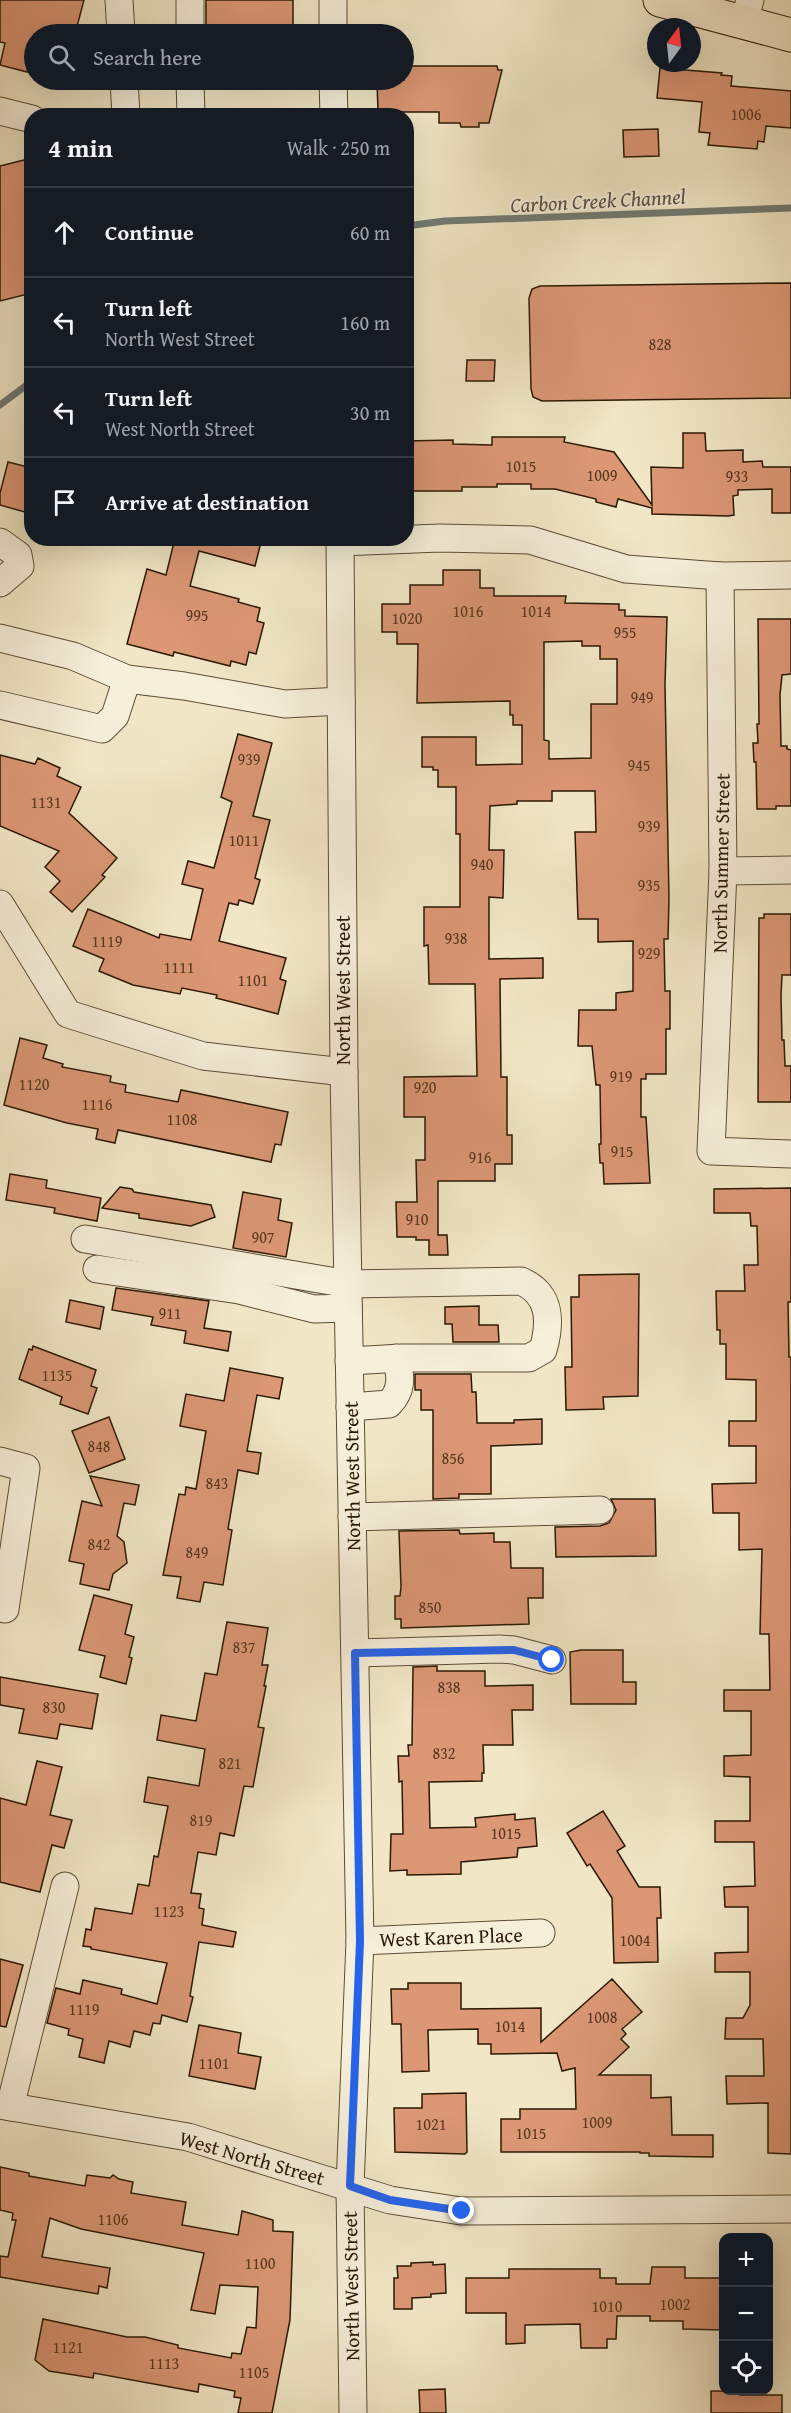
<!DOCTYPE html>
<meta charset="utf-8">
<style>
:root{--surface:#171b24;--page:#242831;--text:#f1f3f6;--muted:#9ea1a6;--line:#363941}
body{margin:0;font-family:"Gentium Book Plus",serif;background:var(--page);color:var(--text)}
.controls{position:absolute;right:18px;bottom:18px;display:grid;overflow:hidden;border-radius:12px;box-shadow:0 6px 24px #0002}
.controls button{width:54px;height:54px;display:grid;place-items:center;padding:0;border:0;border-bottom:2px solid var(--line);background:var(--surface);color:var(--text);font:30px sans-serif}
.compass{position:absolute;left:647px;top:18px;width:54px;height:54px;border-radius:50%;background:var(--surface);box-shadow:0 6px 24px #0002;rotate:15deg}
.stop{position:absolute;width:18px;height:18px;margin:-14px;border:4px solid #2563eb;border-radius:50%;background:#fff}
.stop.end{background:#2563eb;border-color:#fff;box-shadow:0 2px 6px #0008}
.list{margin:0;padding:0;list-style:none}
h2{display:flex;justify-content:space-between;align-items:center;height:78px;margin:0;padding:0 24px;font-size:26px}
h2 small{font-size:20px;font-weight:400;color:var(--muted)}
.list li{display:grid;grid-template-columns:39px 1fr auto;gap:18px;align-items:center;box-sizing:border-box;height:90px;padding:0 24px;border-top:2px solid var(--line)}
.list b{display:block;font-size:22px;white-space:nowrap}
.list p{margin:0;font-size:20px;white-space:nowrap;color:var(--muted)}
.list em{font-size:20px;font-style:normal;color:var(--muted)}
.icon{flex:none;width:33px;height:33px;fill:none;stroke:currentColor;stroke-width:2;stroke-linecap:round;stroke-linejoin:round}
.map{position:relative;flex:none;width:791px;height:2413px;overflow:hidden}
.search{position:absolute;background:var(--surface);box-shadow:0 6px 24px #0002;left:24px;top:24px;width:390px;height:66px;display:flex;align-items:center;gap:15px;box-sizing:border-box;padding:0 21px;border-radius:33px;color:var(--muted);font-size:22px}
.panel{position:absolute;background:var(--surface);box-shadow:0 6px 24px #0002;left:24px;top:108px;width:390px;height:438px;border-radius:24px}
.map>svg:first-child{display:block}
</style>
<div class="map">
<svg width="791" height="2413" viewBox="0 0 791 2413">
<rect width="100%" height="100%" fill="#f1e7c6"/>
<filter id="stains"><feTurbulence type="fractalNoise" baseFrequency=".00333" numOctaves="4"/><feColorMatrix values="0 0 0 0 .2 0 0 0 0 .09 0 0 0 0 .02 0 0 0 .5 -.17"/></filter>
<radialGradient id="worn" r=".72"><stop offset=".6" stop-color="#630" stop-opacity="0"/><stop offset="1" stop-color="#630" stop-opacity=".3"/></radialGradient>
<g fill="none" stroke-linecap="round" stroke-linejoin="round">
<g stroke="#707b74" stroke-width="7">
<polyline points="406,226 445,221 791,208"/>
<polyline points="0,405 32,381"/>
</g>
</g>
<g fill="#dc9775" stroke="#2a1903" stroke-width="1.5" fill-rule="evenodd">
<polygon points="0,0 84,0 75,34 34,34 34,44 27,72 0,65 5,43 0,42"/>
<rect x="206" y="0" width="87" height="34"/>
<polygon points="404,66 497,66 498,70 502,70 489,123 479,123 479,127 461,127 460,123 439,123 439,112 378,112 377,80 404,80"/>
<polygon points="660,68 722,73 721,75 732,76 731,86 791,91 791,128 766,126 764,142 758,141 757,149 708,145 710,133 699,132 702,102 657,98"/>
<polygon points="658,129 659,156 624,157 623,130"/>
<polygon points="32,158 32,293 0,301 0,166"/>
<polygon points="791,283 791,398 542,401 533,397 531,389 529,298 532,289 540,286"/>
<polygon points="467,360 495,360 494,381 466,381"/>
<polygon points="683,433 705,433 706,451 743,450 743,462 762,461 763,467 791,467 791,513 772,513 772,489 738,490 738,495 733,496 734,515 728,516 652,514 652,508 618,499 616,507 596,502 596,499 555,489 531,489 531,484 497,484 497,487 462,487 462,491 406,491 406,441 453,440 453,444 492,445 492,437 565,437 564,442 614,452 652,505 651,467 683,468"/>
<polygon points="8,462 32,468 32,514 0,505 0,493"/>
<polygon points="175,538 262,538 255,566 199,551 190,586 239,599 238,602 260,608 257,621 264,623 256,654 249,652 246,665 231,661 230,666 174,652 173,656 127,644 147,569 166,575"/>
<path d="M443,570H480V588H494V596H566L565,603L619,604V610H625V616L667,617L665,685L669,899L668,939H664L665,991H670V1029H666V1074H646V1079H641V1117H646L650,1183L604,1184L603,1163H600L599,1144H601L600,1085H596L592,1046H578L579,1010H616V993L633,991V941L598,942V919H578L575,832H596L595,791H552V801H517V804L490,806L489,850H504L503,898L489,897V959L543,958V978L500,979L501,1077H507V1135H512V1164H495V1181H438V1235H447L448,1255H429V1240H416V1237H397L396,1202H417L416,1160H425V1117H404V1077L477,1076L475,984H429L428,945L424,946V907H460V834H456V787H438V770H433V767H422V737H476V765L522,764V725H513V715H510V701L417,703L418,644H397V632H382V604H410V585H443ZM582,641V646H600V659H617V704H591V758L549,759V741L544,740V642Z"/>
<polygon points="758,619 791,619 791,674 782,675 780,695 781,746 787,746 787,749 791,750 791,806 776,806 776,809 757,809 756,762 754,762 753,743 758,743 757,724 759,724"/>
<polygon points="238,734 272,743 253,816 270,820 255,878 260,880 253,904 239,900 238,905 229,903 219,941 286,958 280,979 286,981 278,1014 216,998 217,995 182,988 180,994 133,985 99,971 104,959 73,946 88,909 159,938 160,934 191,940 203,889 182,884 188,861 214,868 232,802 221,797"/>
<polygon points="0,755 35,764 38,758 60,768 57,776 81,787 69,813 117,858 102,875 105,877 72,912 50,892 60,881 45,867 59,851 0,826"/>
<polygon points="764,914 791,914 791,975 782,975 781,996 782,1040 784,1040 785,1066 791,1066 791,1102 758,1102 759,918 764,918"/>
<polygon points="20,1038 47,1045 43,1058 63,1064 62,1067 111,1076 110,1082 126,1085 125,1092 178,1102 181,1090 288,1112 281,1145 275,1144 271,1162 118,1130 115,1143 96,1139 98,1129 67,1123 4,1105"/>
<polygon points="10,1174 47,1180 46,1188 101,1198 97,1221 54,1213 55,1208 6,1200"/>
<polygon points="120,1187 132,1189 134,1192 211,1205 215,1217 191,1226 139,1218 139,1214 102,1208"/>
<polygon points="791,1188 791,1302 788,1302 789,1357 791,1357 791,2154 768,2153 768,2103 727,2104 726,2076 764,2076 763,2039 725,2039 726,2018 743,2018 750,2005 750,1972 715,1972 715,1953 748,1952 748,1907 725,1907 724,1887 755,1886 754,1842 715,1842 715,1821 750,1821 750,1777 724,1776 724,1756 751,1755 751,1711 724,1711 724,1690 770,1690 769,1634 760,1634 762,1549 739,1550 739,1513 713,1513 712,1484 756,1483 756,1446 729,1446 729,1421 756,1421 756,1380 726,1379 726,1344 720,1344 720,1330 717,1330 716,1291 745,1291 744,1265 758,1265 757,1226 751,1226 750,1213 714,1213 714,1189"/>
<polygon points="243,1192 281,1199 278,1220 292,1223 286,1257 233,1248"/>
<polygon points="639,1274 638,1396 603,1397 604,1409 566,1410 565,1367 572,1367 571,1297 579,1297 579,1275"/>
<polygon points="116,1288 209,1301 204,1328 231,1332 228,1351 184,1343 186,1331 151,1325 153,1317 112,1310"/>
<polygon points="70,1300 104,1307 100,1329 66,1322"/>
<polygon points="479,1306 479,1325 498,1325 499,1342 453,1342 452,1324 445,1324 445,1307"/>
<polygon points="33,1346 96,1370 91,1386 97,1388 88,1414 60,1404 62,1397 19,1379 29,1349 32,1350"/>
<polygon points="230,1368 283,1378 279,1399 257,1395 247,1451 261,1453 258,1474 238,1470 228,1529 232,1530 223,1585 204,1582 200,1602 177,1598 181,1577 163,1575 179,1494 185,1495 186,1487 196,1489 206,1431 180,1426 186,1394 224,1401"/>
<polygon points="415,1374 471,1374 472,1392 476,1392 477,1423 514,1423 514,1420 542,1419 542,1444 491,1446 491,1494 459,1494 459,1498 433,1499 433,1410 421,1410 421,1390 415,1390"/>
<polygon points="109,1417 125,1459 89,1473 72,1431"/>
<polygon points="90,1476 139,1485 135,1505 124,1503 117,1536 124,1542 127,1563 113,1574 109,1590 80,1584 84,1564 69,1561 82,1501 102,1506"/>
<polygon points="611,1499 655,1499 656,1556 556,1557 555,1527 600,1526 609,1523 616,1510"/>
<polygon points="459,1530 460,1534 494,1533 494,1542 510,1542 511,1568 543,1568 543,1598 528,1598 529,1624 401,1628 401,1619 395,1619 395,1596 400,1596 401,1587 399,1531"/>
<polygon points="94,1595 132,1605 125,1634 134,1637 129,1657 132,1658 126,1684 100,1677 105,1656 79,1650"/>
<polygon points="227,1622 268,1628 262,1665 268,1665 264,1686 266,1686 258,1727 264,1728 253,1787 244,1786 234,1836 220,1833 216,1855 198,1852 191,1893 201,1894 199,1908 204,1909 202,1925 236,1932 233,1947 199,1942 190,1996 193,1997 187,2022 162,2015 160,2024 153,2023 150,2035 134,2031 130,2047 109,2041 104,2063 79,2057 83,2039 68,2035 69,2029 47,2023 56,1988 80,1994 83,1980 122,1989 121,1994 157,2004 167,1963 91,1949 91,1947 83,1946 86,1929 91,1930 95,1908 132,1914 138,1884 149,1886 154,1856 158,1857 168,1806 144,1802 148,1777 199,1786 205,1749 157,1740 161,1715 196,1721 205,1673 217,1675"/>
<polygon points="581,1650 623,1650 623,1682 636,1682 636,1704 571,1704 570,1652"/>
<polygon points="437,1666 437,1671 485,1671 485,1686 533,1685 533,1710 512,1710 513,1745 483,1745 484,1773 482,1773 482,1781 429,1782 430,1828 476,1827 475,1818 515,1814 515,1820 535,1818 537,1846 518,1848 517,1857 461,1862 461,1874 407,1875 407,1870 390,1871 391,1834 403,1834 402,1781 399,1782 398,1756 409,1756 408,1745 412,1745 413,1667"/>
<polygon points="0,1677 98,1694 92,1729 60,1724 57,1739 19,1733 24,1709 0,1705"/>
<polygon points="37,1761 62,1767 50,1815 72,1820 64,1848 52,1845 40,1892 0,1882 0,1798 26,1805"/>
<polygon points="603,1811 625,1846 617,1851 639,1887 660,1887 661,1918 657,1918 658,1962 614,1963 612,1898 590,1864 587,1866 567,1833"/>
<polygon points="0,1959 23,1965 6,2027 0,2026"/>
<polygon points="612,1979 642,2012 622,2029 626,2034 621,2039 629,2047 599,2075 651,2075 651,2098 671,2097 672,2135 713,2135 713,2157 649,2156 649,2153 640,2153 640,2152 501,2152 501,2119 520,2119 520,2109 576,2109 575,2068 562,2071 557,2053 491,2054 491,2044 478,2044 478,2029 428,2030 429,2071 402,2072 401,2024 392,2024 391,1989 408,1989 408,1983 461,1983 461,2009 541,2008 541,2042"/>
<polygon points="199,2025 241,2033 238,2053 261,2057 255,2089 189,2076"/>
<polygon points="466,2093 467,2152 465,2154 395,2152 394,2108 422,2108 422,2094"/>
<polygon points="0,2167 29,2173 29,2176 85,2186 87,2175 110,2178 113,2175 119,2179 133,2182 131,2193 186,2202 182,2225 238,2235 242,2211 273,2220 273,2231 293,2232 290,2320 272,2413 238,2413 241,2398 234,2397 235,2391 199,2384 198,2392 94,2373 93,2378 49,2371 35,2360 43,2319 127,2337 145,2337 178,2345 178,2348 231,2358 232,2353 241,2354 247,2327 256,2328 258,2287 220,2285 215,2314 191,2310 204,2253 81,2229 50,2218 42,2257 110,2268 107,2288 99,2286 98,2294 0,2277 0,2256 8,2257 16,2220 12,2220 13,2213 0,2210"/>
<polygon points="433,2262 433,2265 445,2264 446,2293 431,2294 431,2297 412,2298 412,2309 394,2309 394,2278 398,2278 397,2266 411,2266 411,2263"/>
<polygon points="652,2267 685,2267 685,2278 723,2278 723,2330 683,2329 683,2321 650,2321 650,2316 617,2316 616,2339 607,2339 607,2348 581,2348 580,2324 525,2325 525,2343 506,2344 506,2313 466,2313 466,2278 509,2278 509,2269 600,2269 600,2278 616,2278 616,2284 650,2284"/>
<polygon points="445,2389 446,2413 420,2413 419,2390"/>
<polygon points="711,2391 741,2391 740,2395 782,2395 782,2413 711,2413"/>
</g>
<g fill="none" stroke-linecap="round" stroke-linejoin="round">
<defs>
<g id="minor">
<polyline points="119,0 121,34"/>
<polyline points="190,0 190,34"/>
<polyline points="744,22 750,0"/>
<polyline points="333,34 333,0"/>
<polyline points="124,80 126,116"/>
<polyline points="190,80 191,116"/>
<polyline points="333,80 334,116"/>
<polyline points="0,111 32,119"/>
<polyline points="340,538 344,1072 360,1941 350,2186 353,2413"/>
<polyline points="0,542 18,555 20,566 0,583"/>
<polyline points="340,542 440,538 530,540 626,569 720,576 791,575"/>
<polyline points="720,576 723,871 711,1151 791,1154"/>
<polyline points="0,638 73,656 127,679 184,686 285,704 341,701"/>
<polyline points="0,705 102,729 115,716 127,679"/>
<polyline points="723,871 791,870"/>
<polyline points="0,904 68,1014 203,1056 344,1072"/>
<path d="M85,1239L348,1284L521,1281C551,1294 551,1322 543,1350L529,1358H402L349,1361"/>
<polyline points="97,1269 239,1290 314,1309 348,1308"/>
<path d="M350,1407L389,1404C403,1390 401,1375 396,1358"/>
<polyline points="0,1461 26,1468 5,1609"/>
<polyline points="352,1517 600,1510"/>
<polyline points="355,1653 499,1649 514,1650 552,1660"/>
<polyline points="360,1941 541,1933"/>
<polyline points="0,2105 188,2137 390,2200 461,2211 791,2209"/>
<polyline points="10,2107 65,1886"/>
</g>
<polyline id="major" points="660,0 791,35"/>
</defs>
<use href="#minor" stroke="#5c4c34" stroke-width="29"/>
<use href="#major" stroke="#2a1903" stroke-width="35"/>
<use href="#minor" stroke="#f6efda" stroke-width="27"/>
<use href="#major" stroke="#f1e7c6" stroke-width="33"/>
</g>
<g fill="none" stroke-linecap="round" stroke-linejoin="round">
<polyline stroke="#2563eb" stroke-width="8" points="462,2211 390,2200 350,2186 360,1941 355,1653 514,1650 552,1660"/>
</g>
<g text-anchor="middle" stroke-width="4.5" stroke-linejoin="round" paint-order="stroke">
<g font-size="16" fill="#563820">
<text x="746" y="120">1006</text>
<text x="660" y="350">828</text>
<text x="521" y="472">1015</text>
<text x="602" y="481">1009</text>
<text x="737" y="482">933</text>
<text x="468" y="617">1016</text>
<text x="536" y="617">1014</text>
<text x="197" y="621">995</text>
<text x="407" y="624">1020</text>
<text x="625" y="638">955</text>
<text x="642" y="703">949</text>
<text x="249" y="765">939</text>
<text x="639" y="771">945</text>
<text x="46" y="808">1131</text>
<text x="649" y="832">939</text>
<text x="244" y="846">1011</text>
<text x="482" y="870">940</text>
<text x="649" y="891">935</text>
<text x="456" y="944">938</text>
<text x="107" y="947">1119</text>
<text x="649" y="959">929</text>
<text x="179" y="973">1111</text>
<text x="253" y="986">1101</text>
<text x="621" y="1082">919</text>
<text x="34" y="1090">1120</text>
<text x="425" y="1093">920</text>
<text x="97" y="1110">1116</text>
<text x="182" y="1125">1108</text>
<text x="622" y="1157">915</text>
<text x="480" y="1163">916</text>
<text x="417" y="1225">910</text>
<text x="263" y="1243">907</text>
<text x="170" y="1319">911</text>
<text x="57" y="1381">1135</text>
<text x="99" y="1452">848</text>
<text x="453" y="1464">856</text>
<text x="217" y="1489">843</text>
<text x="99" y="1550">842</text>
<text x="197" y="1558">849</text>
<text x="430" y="1613">850</text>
<text x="244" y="1653">837</text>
<text x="449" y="1693">838</text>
<text x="54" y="1713">830</text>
<text x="444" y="1759">832</text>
<text x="230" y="1769">821</text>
<text x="201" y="1826">819</text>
<text x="506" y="1839">1015</text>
<text x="169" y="1917">1123</text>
<text x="635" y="1946">1004</text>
<text x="84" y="2015">1119</text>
<text x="602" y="2023">1008</text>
<text x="510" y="2032">1014</text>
<text x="214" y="2069">1101</text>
<text x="597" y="2128">1009</text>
<text x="431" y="2130">1021</text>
<text x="531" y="2139">1015</text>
<text x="113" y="2225">1106</text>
<text x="260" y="2269">1100</text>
<text x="675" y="2310">1002</text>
<text x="607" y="2312">1010</text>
<text x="68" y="2353">1121</text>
<text x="164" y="2369">1113</text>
<text x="254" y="2378">1105</text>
</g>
<g font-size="20" fill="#2a1903" stroke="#f6efda">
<text transform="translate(721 863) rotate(-89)" y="7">North Summer Street</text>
<text transform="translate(343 990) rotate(-90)" y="7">North West Street</text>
<text transform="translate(352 1476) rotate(-91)" y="7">North West Street</text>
<text transform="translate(451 1937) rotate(-2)" y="7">West Karen Place</text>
<text transform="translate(252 2158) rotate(16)" y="7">West North Street</text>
<text transform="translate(351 2286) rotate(-91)" y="7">North West Street</text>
</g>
<g font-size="21" font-style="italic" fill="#535245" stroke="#f6efda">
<text transform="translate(598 201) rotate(-3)" y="7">Carbon Creek Channel</text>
</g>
</g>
<rect width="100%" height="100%" filter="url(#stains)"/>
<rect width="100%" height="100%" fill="url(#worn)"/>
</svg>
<div class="controls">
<button>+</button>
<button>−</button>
<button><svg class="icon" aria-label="locate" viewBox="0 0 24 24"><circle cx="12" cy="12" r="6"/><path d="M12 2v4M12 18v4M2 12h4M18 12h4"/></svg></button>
</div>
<svg class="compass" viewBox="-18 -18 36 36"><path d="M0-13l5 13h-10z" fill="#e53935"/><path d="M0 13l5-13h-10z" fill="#9ea1a6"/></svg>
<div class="stop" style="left:552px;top:1660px"></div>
<div class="stop end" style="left:462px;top:2211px"></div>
<div class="search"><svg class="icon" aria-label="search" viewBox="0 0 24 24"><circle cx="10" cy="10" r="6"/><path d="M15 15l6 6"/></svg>Search here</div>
<section class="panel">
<h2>4 min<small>Walk · 250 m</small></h2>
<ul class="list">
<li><svg class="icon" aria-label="ahead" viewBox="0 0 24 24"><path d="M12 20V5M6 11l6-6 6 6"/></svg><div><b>Continue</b></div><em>60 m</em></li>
<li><svg class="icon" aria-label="left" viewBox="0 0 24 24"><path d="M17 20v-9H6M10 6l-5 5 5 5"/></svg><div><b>Turn left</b><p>North West Street</p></div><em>160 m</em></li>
<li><svg class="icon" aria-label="left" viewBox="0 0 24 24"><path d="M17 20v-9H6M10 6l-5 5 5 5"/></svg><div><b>Turn left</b><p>West North Street</p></div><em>30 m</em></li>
<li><svg class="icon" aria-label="arrive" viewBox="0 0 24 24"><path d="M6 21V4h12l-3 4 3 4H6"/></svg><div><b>Arrive at destination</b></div></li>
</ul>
</section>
</div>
